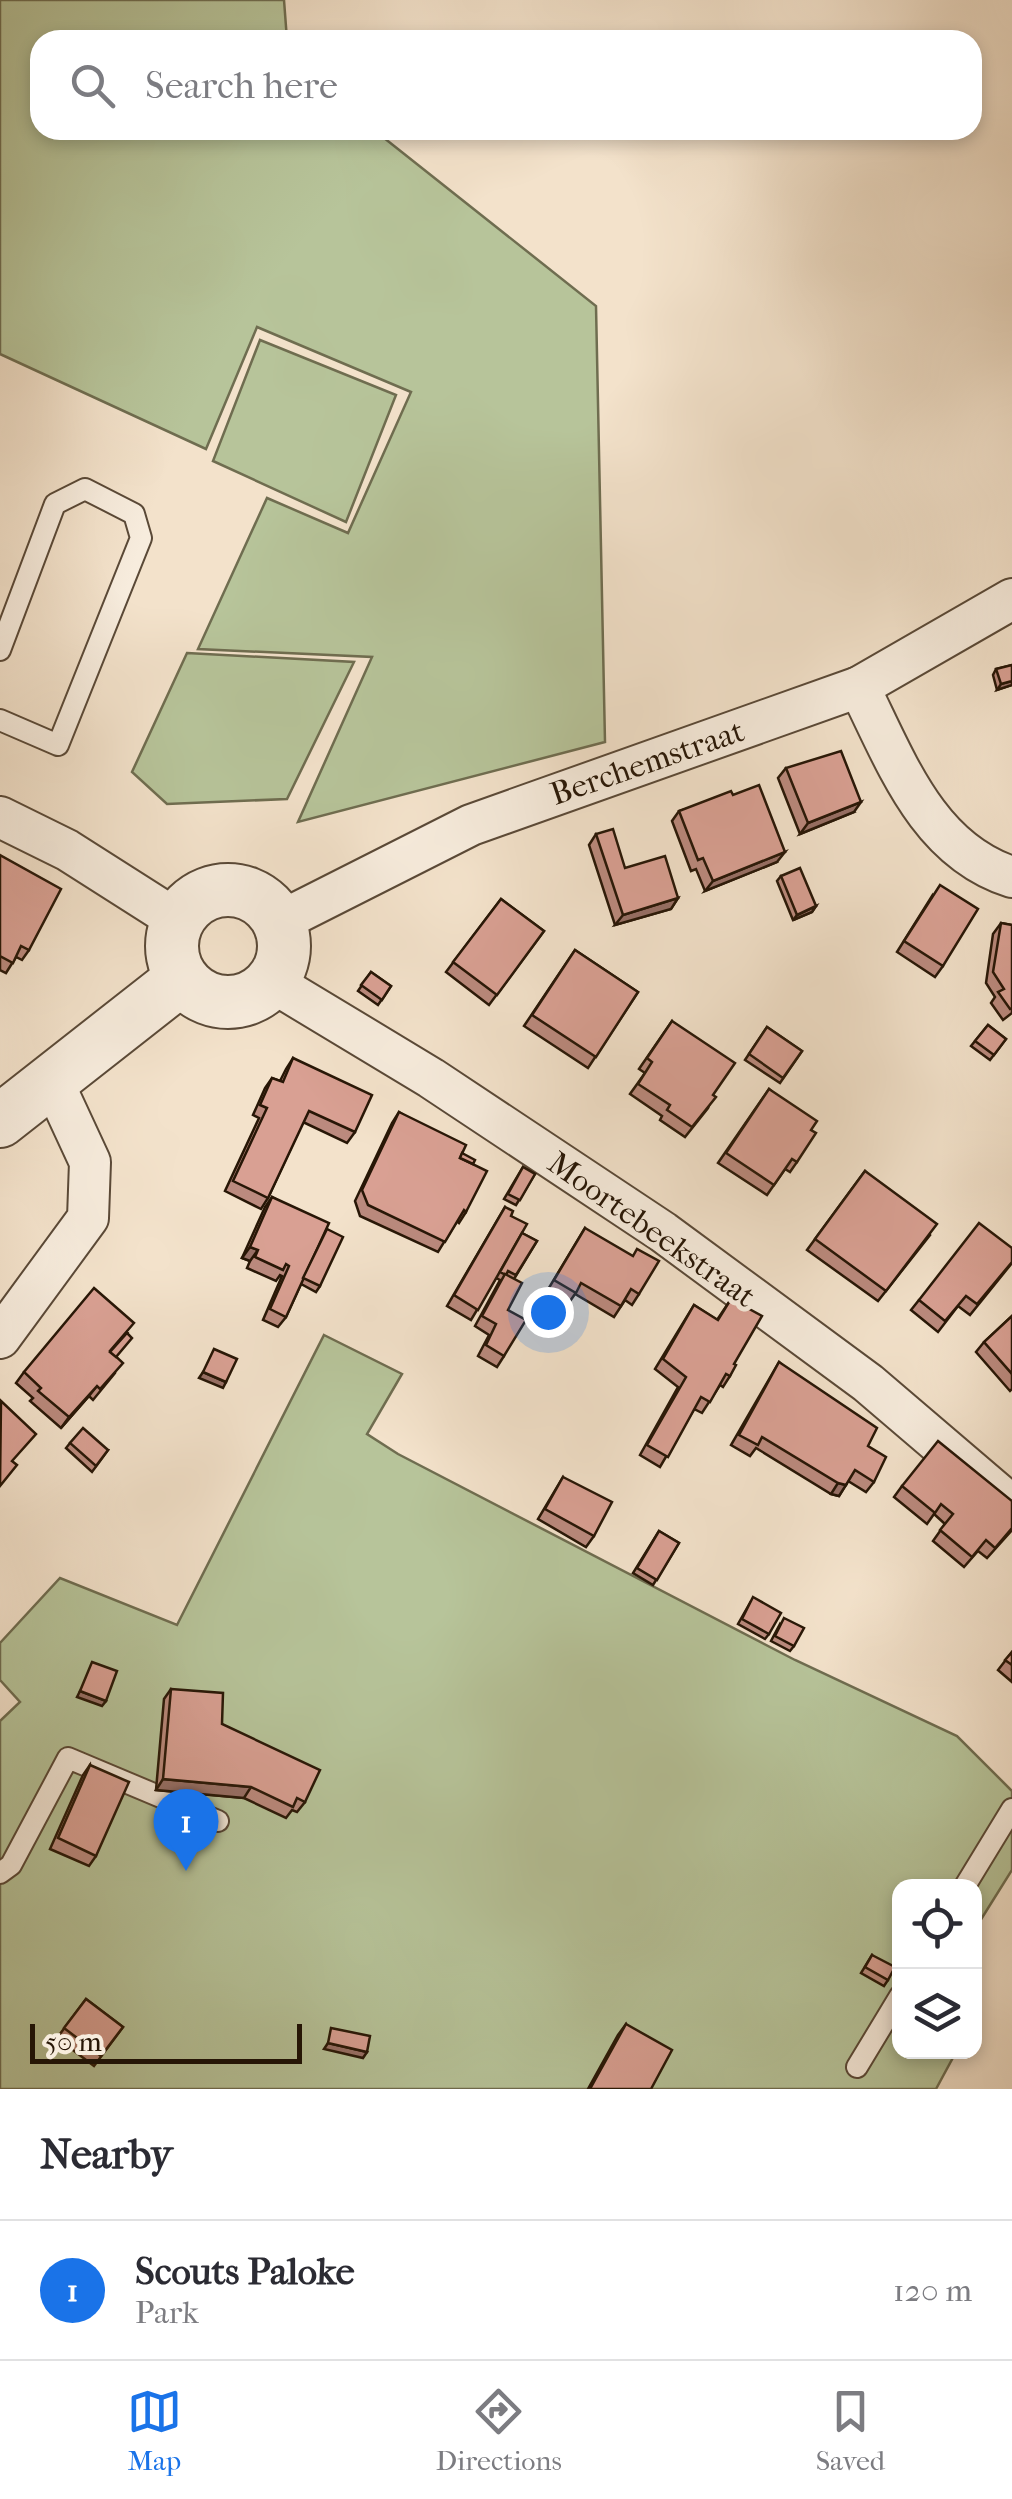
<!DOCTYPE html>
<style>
:root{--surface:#fff;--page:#f7f7f7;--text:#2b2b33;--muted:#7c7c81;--line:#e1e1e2;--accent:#1a73e8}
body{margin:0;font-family:"IM FELL French Canon",serif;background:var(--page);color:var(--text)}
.controls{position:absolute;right:30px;bottom:30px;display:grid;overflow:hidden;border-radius:20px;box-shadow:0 5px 15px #0003}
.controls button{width:90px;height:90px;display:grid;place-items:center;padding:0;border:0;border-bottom:2px solid var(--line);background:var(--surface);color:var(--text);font:50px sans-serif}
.scale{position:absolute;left:30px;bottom:25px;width:272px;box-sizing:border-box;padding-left:10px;border:5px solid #271606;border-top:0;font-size:28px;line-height:35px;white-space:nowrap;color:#271606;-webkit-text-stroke:8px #f7ecdd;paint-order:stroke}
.you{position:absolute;left:548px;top:1312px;width:35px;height:35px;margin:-25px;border:8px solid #fff;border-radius:50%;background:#1a73e8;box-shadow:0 0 0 15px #1a73e833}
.badge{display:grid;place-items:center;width:65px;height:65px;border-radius:50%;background:var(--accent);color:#fff;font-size:32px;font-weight:700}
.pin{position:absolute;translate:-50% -82px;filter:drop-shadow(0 2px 5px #0008)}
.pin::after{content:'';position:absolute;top:52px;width:35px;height:30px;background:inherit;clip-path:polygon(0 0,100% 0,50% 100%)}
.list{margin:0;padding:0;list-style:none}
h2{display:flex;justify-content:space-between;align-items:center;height:130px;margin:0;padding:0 40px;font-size:42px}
h2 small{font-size:32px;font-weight:400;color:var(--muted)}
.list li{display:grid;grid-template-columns:65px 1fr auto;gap:30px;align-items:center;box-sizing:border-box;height:140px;padding:0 40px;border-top:2px solid var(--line)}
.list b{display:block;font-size:38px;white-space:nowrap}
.list p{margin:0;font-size:32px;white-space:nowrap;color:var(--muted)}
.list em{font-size:32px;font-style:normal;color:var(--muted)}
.icon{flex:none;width:55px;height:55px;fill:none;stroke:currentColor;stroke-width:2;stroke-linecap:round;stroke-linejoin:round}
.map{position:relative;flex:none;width:1012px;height:2089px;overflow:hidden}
.search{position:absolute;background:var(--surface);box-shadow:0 5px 15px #0003;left:30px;right:30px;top:30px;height:110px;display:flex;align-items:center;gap:25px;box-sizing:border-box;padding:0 35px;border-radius:30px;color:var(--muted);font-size:38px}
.sheet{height:270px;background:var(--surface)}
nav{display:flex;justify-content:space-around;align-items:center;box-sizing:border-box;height:140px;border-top:2px solid var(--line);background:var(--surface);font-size:28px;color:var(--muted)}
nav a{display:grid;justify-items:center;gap:5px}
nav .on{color:var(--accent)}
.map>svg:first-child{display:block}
</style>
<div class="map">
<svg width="1012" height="2089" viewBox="0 0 1012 2089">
<rect width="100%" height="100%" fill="#f3e2cb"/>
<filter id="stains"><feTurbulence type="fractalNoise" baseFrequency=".002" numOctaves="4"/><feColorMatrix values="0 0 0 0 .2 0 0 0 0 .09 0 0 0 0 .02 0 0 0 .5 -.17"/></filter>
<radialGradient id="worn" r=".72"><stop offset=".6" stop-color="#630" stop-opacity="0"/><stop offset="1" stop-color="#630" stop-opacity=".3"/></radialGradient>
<g fill="#b7c49a" stroke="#6f6d50" stroke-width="2.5">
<polygon points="0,0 284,0 287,40 40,40 40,130 374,130 596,306 605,742 298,822 372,657 198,649 267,498 348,533 411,392 257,327 206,449 0,354"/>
<polygon points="260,340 396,395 346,522 213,461"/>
<polygon points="187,653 354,662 287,799 167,804 132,772"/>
<polygon points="324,1335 402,1374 367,1434 398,1454 795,1660 957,1736 1012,1791 1012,1870 975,1929 974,1886 900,1886 900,2052 956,2052 936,2089 0,2089 0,1721 20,1702 0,1680 0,1643 60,1578 177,1625"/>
</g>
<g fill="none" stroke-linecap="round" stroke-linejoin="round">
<defs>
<g id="service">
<polyline points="0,650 55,504 85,489 134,514 141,538 58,745 0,720"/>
<polyline points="0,1873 11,1865 68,1758 218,1821"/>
<polyline points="965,1886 1012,1809"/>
<polyline points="857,2067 900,1996"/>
</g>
<g id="minor">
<path d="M859,687C896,761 927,850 1012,877"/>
<polyline points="0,817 67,850 177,920"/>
<polyline points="279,922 471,825 859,687 1012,599"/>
<polyline points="272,982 431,1078 663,1232 868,1383 1012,1506"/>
<polyline points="0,1338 88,1218 90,1162 52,1080"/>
</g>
<g id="tertiary">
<circle cx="228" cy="946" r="56"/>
<polyline points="0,1121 181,979"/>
</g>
</defs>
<use href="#service" stroke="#5a4937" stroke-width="24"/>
<use href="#minor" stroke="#5a4937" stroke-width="44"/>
<use href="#tertiary" stroke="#5a4937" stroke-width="56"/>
<use href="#service" stroke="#f7ecdd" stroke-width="20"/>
<use href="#minor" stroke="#f7ecdd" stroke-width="40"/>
<use href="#tertiary" stroke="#f7ecdd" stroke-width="52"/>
</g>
<g fill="#bb8a7e" stroke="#271606" stroke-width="2.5">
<polygon points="1012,665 1012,685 997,690 993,675 996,669"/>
<polygon points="786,768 854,812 800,834 778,778"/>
<polygon points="733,795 777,862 705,891 696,869 691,871 672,821 679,811"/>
<polygon points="596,834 625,868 678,898 671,909 615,925 589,845"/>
<polygon points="0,855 29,950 22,960 16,957 6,973 0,970"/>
<polygon points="781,876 816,906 812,912 793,920 777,881"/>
<polygon points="932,896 943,966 935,977 897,952"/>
<polygon points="501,899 544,931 489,1005 446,972"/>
<polygon points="1001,923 1012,925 1012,1013 1003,1020 991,1003 995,997 986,983 993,934"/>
<polygon points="575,950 638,992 588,1068 524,1026"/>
<polygon points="371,972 391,986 378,1005 358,991"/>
<polygon points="672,1021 713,1095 708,1108 685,1137 660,1120 662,1116 630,1094 645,1073 639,1069"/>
<polygon points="988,1025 1006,1039 990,1060 971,1046"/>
<polygon points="767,1027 802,1051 780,1083 745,1060"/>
<polygon points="293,1058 355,1132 347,1143 303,1122 268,1198 261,1209 225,1191 259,1118 253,1115 265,1088 272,1078 280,1081 286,1069"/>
<polygon points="769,1089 811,1130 797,1162 790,1172 785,1169 767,1195 718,1163"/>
<polygon points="399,1112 462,1153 473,1164 466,1212 459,1223 457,1221 438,1252 360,1216 355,1201 392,1123"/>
<polygon points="523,1167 535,1174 516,1205 504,1199"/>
<polygon points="865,1171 930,1235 878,1301 807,1250"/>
<polygon points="272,1197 327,1229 320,1286 316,1292 301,1284 286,1317 278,1327 263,1320 282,1276 280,1275 276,1281 247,1268 250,1261 242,1258 265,1207"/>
<polygon points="505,1207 522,1233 537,1241 514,1279 508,1310 504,1356 497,1367 478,1356 489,1335 475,1326 500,1280 496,1278 471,1320 447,1306"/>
<polygon points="585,1228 639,1294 632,1305 625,1300 614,1317 575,1294 568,1304 547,1291"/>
<polygon points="1012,1248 1012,1263 970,1315 958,1306 938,1332 911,1310 919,1300"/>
<polygon points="731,1299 734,1364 730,1376 723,1387 720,1385 702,1413 694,1409 660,1467 640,1455 678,1387 655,1369 694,1305 717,1320"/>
<polygon points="1012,1316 1012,1389 1010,1391 976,1352 984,1342"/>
<polygon points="127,1334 116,1357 115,1373 93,1400 89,1396 61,1428 30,1401 33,1398 16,1383 24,1372"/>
<polygon points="779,1362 868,1446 874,1482 866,1492 848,1481 839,1496 831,1494 756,1448 750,1456 731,1445"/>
<polygon points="70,1443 108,1450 92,1472 66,1448"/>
<polygon points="563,1477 594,1536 586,1547 538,1519"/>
<polygon points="902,1486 1012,1530 987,1558 978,1551 964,1567 933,1541 945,1524 934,1514 927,1524 894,1497"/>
<polygon points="659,1531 679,1543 653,1585 633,1573"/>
<polygon points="750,1603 769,1634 765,1639 738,1624"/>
<polygon points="780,1624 794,1646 790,1651 771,1641"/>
<polygon points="1012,1652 1012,1682 998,1670"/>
<polygon points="171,1689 222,1724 305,1802 297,1812 292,1810 286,1818 244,1798 156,1790 164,1699"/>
<polygon points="90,1765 96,1856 89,1866 50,1849 83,1775"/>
<polygon points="872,1955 888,1980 884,1986 861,1973"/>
<polygon points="86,1999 123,2027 94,2066 57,2038"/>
<polygon points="626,2024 651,2089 588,2089 618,2035"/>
</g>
<g fill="#987067" stroke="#271606" stroke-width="2.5">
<polygon points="1012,681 1012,685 997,690 1001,684"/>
<polygon points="861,802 854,812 800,834 808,823"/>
<polygon points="785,852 777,862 705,891 713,881"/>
<polygon points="678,898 671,909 615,925 623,915"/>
<polygon points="816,906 812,912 793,920 797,915"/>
<polygon points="250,1247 258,1250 250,1261 242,1258"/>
<polygon points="203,1372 226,1382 223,1388 199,1378"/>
<polygon points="97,1386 89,1396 61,1428 69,1417"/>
<polygon points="838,1483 846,1485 839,1496 831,1494"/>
<polygon points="80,1691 106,1701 102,1706 77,1697"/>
<polygon points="163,1779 251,1787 244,1798 156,1790"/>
<polygon points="328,2043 367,2052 363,2058 324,2049"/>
</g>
<g fill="#d9a093" stroke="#271606" stroke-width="2.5">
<polygon points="1012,665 1012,681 1001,684 996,669"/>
<polygon points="841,751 861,802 808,823 786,768"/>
<polygon points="759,785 785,852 713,881 703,858 698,860 679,811 731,791 733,795"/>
<polygon points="613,829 625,868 665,856 678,898 623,915 596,834"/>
<polygon points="0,855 61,889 29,950 21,946 13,963 0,956"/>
<polygon points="800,868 816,906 797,915 781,876"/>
<polygon points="940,885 978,909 943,966 904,941"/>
<polygon points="501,899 544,931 497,995 453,962"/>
<polygon points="1001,923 1012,925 1012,1008 1010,1009 998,992 1004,989 993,972"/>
<polygon points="575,950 638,992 596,1057 532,1015"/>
<polygon points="371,972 391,986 382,1000 361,985"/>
<polygon points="672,1021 735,1063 713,1095 716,1097 692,1127 667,1110 670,1105 638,1084 652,1062 647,1058"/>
<polygon points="988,1025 1006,1039 994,1055 975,1041"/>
<polygon points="767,1027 802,1051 783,1078 749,1054"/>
<polygon points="293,1058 372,1095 355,1132 309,1111 268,1198 233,1181 267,1108 260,1105 272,1078 283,1082"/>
<polygon points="769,1089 817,1121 811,1130 816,1133 797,1162 792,1159 774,1185 726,1153"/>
<polygon points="399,1112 466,1145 460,1158 487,1171 466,1212 464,1210 445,1242 368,1205 362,1190"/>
<polygon points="462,1153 475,1160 473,1164 460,1158"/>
<polygon points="523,1167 535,1174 520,1200 508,1194"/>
<polygon points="865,1171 937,1224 886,1291 815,1239"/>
<polygon points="272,1197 329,1223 286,1317 270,1309 289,1266 286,1264 283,1270 255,1257 258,1250 250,1247"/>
<polygon points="505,1207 513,1211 511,1216 527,1224 478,1310 454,1295"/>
<polygon points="979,1223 1012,1248 1012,1262 977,1304 966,1296 945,1321 919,1300"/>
<polygon points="585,1228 633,1256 637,1249 659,1261 639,1294 631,1289 621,1306 581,1283 576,1293 554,1280"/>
<polygon points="327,1229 343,1237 320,1286 303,1278"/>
<polygon points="522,1233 537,1241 516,1275 508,1271 506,1275 500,1272"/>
<polygon points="505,1274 522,1283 508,1310 526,1320 504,1356 486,1345 496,1324 482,1316"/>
<polygon points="94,1288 134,1323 110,1351 123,1363 100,1389 97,1386 69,1417 38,1391 41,1388 24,1372"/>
<polygon points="731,1299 762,1316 734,1364 736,1365 730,1376 726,1374 710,1402 701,1397 668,1457 647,1445 686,1377 663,1359 694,1305 718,1320"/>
<polygon points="1012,1316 1012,1374 984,1342"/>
<polygon points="127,1333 132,1338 116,1357 110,1352"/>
<polygon points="214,1349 237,1359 226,1382 203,1372"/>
<polygon points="779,1362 877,1428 868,1446 886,1457 874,1482 855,1470 846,1485 838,1483 762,1437 758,1445 739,1435"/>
<polygon points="1,1401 36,1434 12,1461 17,1465 0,1486"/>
<polygon points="83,1428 108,1450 96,1466 70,1443"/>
<polygon points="938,1441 1012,1501 1012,1528 995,1548 986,1540 972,1557 940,1530 953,1514 941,1504 935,1513 902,1486"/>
<polygon points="563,1477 612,1502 594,1536 545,1509"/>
<polygon points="659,1531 679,1543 657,1580 637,1568"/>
<polygon points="753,1597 781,1613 769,1634 742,1619"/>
<polygon points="784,1618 804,1628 794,1646 775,1636"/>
<polygon points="1012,1652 1012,1665 1005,1660"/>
<polygon points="92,1662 117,1671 106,1701 80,1691"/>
<polygon points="171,1689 223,1693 222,1724 320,1770 305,1802 297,1798 293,1807 251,1787 163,1779"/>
<polygon points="90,1765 129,1782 96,1856 58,1838"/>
<polygon points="872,1955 895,1967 888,1980 865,1967"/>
<polygon points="86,1999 123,2027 101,2056 64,2028"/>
<polygon points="626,2024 672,2050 651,2089 590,2089"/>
<polygon points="331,2028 370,2036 367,2052 328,2043"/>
</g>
<g text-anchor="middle" stroke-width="10" stroke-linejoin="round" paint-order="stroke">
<g font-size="32" fill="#271606" stroke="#f7ecdd">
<text transform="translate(647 762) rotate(-19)" y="11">Berchemstraat</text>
<text transform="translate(652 1229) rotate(35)" y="11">Moortebeekstraat</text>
</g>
</g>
<rect width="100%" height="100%" filter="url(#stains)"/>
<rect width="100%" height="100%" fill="url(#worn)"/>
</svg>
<div class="controls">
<button><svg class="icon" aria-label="locate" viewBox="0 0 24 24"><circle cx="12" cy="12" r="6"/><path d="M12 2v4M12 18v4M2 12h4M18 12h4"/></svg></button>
<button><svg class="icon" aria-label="layers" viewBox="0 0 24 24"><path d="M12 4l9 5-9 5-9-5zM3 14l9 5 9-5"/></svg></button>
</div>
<div class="scale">50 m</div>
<div class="you"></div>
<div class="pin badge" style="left:186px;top:1871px">1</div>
<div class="search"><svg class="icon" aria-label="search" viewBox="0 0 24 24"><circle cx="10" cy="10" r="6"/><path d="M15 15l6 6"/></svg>Search here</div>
</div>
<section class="sheet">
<h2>Nearby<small></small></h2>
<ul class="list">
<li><span class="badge">1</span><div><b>Scouts Paloke</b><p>Park</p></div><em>120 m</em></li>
</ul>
</section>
<nav>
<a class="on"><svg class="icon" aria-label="map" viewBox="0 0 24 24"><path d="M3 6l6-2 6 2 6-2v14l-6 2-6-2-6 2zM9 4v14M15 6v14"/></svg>Map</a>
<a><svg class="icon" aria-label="directions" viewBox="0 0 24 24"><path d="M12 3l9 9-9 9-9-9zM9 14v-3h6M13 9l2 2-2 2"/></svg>Directions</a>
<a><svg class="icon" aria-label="saved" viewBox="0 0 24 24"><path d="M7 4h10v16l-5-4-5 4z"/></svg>Saved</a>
</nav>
